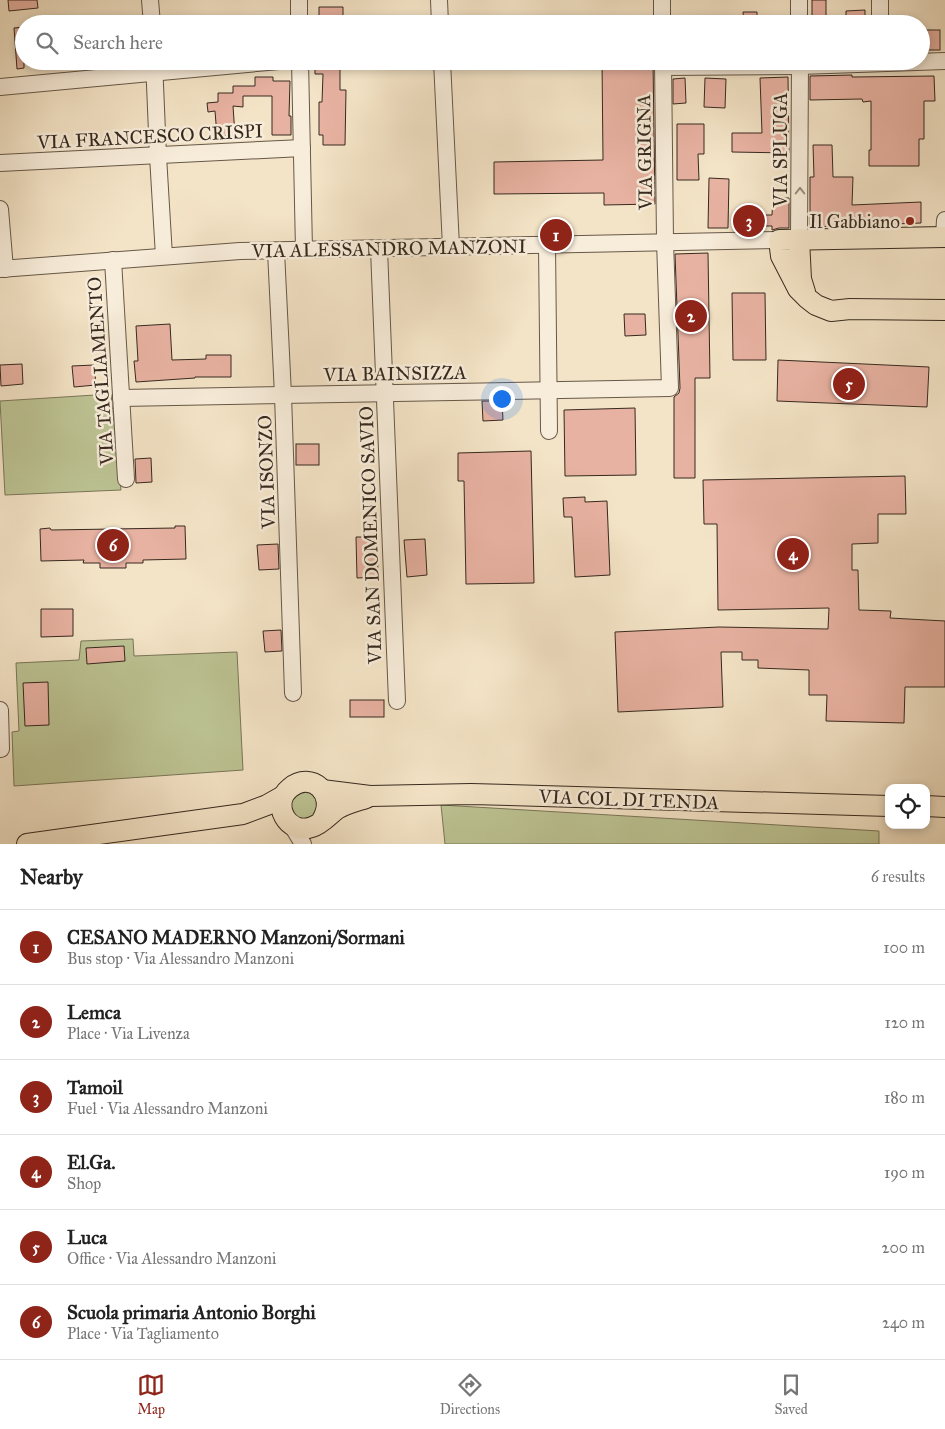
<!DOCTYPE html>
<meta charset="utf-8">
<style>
:root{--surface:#fff;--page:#f6f6f6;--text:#222;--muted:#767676;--line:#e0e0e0;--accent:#8f2418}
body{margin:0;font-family:"IM FELL Great Primer",serif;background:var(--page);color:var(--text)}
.controls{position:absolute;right:15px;bottom:15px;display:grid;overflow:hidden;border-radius:10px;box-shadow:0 2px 8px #0003}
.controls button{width:45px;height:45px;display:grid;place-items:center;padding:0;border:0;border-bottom:1px solid var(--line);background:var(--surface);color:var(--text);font:25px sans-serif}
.you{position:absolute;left:501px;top:398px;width:18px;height:18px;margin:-12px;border:4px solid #fff;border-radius:50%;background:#1a73e8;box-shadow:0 0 0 8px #1a73e833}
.badge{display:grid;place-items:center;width:32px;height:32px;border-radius:50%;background:var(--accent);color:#fff;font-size:16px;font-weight:700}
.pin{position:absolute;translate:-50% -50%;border:2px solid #fff;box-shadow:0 1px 5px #0006}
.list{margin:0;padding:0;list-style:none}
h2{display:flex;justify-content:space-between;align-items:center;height:65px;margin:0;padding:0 20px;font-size:21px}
h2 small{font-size:16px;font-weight:400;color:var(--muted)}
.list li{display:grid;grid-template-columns:32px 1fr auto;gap:15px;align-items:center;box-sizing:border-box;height:75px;padding:0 20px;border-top:1px solid var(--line)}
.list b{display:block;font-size:19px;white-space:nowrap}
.list p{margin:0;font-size:16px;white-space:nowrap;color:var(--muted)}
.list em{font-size:16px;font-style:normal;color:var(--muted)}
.icon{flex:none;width:28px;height:28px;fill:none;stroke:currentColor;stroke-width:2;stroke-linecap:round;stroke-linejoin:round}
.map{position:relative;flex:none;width:945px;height:844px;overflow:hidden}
.search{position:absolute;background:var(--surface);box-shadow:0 2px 8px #0003;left:15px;right:15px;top:15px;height:55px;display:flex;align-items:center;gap:12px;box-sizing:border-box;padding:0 18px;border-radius:28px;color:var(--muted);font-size:19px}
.sheet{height:515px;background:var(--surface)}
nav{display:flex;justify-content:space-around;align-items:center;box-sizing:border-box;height:70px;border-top:1px solid var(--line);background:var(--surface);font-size:14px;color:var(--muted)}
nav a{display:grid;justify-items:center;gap:2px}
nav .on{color:var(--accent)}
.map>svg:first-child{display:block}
</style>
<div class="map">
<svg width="945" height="844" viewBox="0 0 945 844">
<rect width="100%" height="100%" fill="#f4e4c7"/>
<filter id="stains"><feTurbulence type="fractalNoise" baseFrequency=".004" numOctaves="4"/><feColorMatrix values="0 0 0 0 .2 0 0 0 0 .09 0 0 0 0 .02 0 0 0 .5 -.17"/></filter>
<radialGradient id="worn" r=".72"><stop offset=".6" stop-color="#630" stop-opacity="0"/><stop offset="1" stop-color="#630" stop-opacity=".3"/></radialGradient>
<g fill="#bdc494" stroke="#7a7659">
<polygon points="111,394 121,490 5,495 0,401"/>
<polygon points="133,639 134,656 237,652 243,770 14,786 12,732 19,731 16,663 79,660 81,641"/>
<polygon points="303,790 313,794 318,802 315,817 295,820 288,802"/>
<polygon points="441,805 879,831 879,844 445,844"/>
</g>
<g fill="#e8b2a2" stroke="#36291e">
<polygon points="8,0 37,0 38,8 9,11"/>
<rect x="812" y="0" width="14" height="16"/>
<polygon points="319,7 343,7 343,19 338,19 338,24 319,24"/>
<polygon points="865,10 865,24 846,24 846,11"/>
<polygon points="743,12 757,12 757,24 744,24"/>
<polygon points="24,27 24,68 17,69 14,28"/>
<rect x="921" y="30" width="19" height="20"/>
<polygon points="320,61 340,61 340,90 346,90 345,145 323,145 323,135 319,135 319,102 322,102 323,74 315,74 315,62"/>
<polygon points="602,61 653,61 655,204 604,205 604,193 494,194 494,162 603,160"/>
<polygon points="852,75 852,77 934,76 935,101 924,101 924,139 919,139 919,166 869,166 869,150 871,150 871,101 863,102 862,99 810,100 810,76"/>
<polygon points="255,77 273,77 273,81 290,81 289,116 291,116 291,135 272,135 272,96 243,96 243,107 233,106 235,135 217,136 215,111 208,112 207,103 218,102 218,93 233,93 233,86 255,86"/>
<polygon points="788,77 789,153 732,152 732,133 762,133 760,78"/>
<polygon points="685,78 686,103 673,104 673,79"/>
<polygon points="705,78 726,79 725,108 704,107"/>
<polygon points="677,124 704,124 704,154 698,154 699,180 677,180"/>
<polygon points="813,145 832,145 833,177 853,177 852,205 921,202 921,223 810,227 810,177 814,177"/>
<polygon points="709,178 729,179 728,228 708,228"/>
<polygon points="773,198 789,198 789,228 779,228 772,230 772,226 746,226 746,215 772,215"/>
<polygon points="708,253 710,378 695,378 695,478 674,478 674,397 679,393 680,388 675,254"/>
<polygon points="732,293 765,293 766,360 733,360"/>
<polygon points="624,314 645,314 646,335 625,336"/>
<polygon points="170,324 172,360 206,359 206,355 231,355 231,377 195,377 195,378 136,382 134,361 138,361 136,326"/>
<polygon points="778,360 929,367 927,407 777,401"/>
<polygon points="22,364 23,384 1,386 0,365"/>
<polygon points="94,365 96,385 74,387 72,366"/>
<polygon points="482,401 502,401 503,420 483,421"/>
<polygon points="635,408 636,475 565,476 564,410"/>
<rect x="296" y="444" width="23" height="21"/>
<polygon points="531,451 534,583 466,584 464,481 458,481 458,453"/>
<polygon points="151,458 152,482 136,483 135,459"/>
<polygon points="905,476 906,514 878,514 878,543 852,544 852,570 858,570 859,610 891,611 890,618 945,621 945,687 905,687 904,723 826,721 827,695 809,695 809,670 758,668 758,660 742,660 742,652 721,652 723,707 618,712 615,632 719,627 828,629 829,608 718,610 717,524 704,524 703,480"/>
<polygon points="585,497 585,502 607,501 610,575 575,577 572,517 564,517 563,498"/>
<polygon points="175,526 185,526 186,559 143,560 143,563 126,563 126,568 100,568 100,563 83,563 84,560 41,561 40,529 50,528 51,530 175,528"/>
<polygon points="356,537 377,537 378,577 357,578"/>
<polygon points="425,539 427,575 407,577 404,540"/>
<polygon points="278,544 279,569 259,570 257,545"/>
<polygon points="41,609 73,609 73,636 41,637"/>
<polygon points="281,630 282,651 265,652 263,631"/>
<polygon points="124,646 125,661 87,664 86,648"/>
<polygon points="48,682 49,725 25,726 23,683"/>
<rect x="350" y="700" width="34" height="17"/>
</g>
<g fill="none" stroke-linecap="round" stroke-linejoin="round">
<defs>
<g id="minor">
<polyline points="150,0 152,24"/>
<polyline points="299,0 299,24"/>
<polyline points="439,0 440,24"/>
<polyline points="662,0 662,24"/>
<polyline points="799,0 799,24"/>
<polyline points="880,0 880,24"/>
<polyline points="154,61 158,156 164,256"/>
<polyline points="300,61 304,250"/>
<polyline points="442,61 451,247"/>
<polyline points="663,67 800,66 945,61"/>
<polyline points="0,87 279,61"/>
<polyline points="0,163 302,148"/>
<polyline points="0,209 5,269"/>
<polyline points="944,237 945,220"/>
<polyline points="799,239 800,61"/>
<polyline points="547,245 549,431"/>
<polyline points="379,249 397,701"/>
<polyline points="276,251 283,395 293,693"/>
<polyline points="113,260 126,479"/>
<polyline points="0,269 240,251 779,240"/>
<polyline points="121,398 670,388 665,241 663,61"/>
<polyline points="0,710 1,749 0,749"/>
<polyline points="291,824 303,844"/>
</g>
<g id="major">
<polyline points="945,237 779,240 781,256 798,289 807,298 816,305 831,311 850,309 945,310"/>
<polyline points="799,239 801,279 805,292"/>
<polyline points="322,790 370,796 471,794 889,806"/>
<polyline points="926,806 945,807"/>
<path d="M322,820C338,794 311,770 290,788C270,804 288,836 312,827C322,824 329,815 337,809C345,804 357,801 366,798"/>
<polyline points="27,844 243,814 267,805 283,796"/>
</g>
</defs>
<use href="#minor" stroke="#665848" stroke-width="18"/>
<use href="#major" stroke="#36291e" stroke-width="22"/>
<use href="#minor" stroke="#f8eddb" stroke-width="16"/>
<use href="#major" stroke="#f4e4c7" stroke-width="20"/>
</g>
<defs><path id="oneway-chevron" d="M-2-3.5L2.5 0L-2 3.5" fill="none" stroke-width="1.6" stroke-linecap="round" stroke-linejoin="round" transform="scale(1.25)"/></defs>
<use stroke="#978b7c" href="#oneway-chevron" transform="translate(800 191) rotate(-90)"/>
<circle fill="#8f2418" stroke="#f8eddb" stroke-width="2" cx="910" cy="221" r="5"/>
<g text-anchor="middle" stroke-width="5" stroke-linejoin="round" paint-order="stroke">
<g font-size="19" fill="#36291e" stroke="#f8eddb">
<text transform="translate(150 136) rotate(-3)" y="7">VIA FRANCESCO CRISPI</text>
<text transform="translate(780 150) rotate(-90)" y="7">VIA SPLUGA</text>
<text transform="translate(644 152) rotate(-91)" y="7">VIA GRIGNA</text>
<text transform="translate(389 248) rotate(-1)" y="7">VIA ALESSANDRO MANZONI</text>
<text transform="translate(100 371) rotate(-94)" y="7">VIA TAGLIAMENTO</text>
<text transform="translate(395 373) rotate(-1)" y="7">VIA BAINSIZZA</text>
<text transform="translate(266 472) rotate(-92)" y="7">VIA ISONZO</text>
<text transform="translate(370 535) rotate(-92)" y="7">VIA SAN DOMENICO SAVIO</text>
<text transform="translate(629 799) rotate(2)" y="7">VIA COL DI TENDA</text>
</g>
<g font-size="19" fill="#36291e" stroke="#f8eddb" text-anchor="end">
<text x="900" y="228">Il Gabbiano</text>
</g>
</g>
<rect width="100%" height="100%" filter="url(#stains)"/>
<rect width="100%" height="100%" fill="url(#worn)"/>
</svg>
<div class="controls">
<button><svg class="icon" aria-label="locate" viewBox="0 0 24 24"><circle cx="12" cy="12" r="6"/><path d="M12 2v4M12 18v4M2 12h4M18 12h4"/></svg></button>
</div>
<div class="you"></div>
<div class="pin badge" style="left:556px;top:235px">1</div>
<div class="pin badge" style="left:691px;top:316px">2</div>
<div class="pin badge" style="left:749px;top:221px">3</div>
<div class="pin badge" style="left:793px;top:554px">4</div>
<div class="pin badge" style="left:849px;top:384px">5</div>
<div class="pin badge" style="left:113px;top:545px">6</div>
<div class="search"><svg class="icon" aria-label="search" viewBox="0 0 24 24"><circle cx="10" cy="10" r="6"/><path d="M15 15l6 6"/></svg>Search here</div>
</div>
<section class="sheet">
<h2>Nearby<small>6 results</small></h2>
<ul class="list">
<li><span class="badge">1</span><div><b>CESANO MADERNO Manzoni/Sormani</b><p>Bus stop · Via Alessandro Manzoni</p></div><em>100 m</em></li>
<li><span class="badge">2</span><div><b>Lemca</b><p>Place · Via Livenza</p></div><em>120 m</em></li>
<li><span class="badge">3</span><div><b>Tamoil</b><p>Fuel · Via Alessandro Manzoni</p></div><em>180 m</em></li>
<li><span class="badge">4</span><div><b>El.Ga.</b><p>Shop</p></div><em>190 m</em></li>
<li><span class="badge">5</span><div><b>Luca</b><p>Office · Via Alessandro Manzoni</p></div><em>200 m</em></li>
<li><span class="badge">6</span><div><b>Scuola primaria Antonio Borghi</b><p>Place · Via Tagliamento</p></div><em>240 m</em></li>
</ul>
</section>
<nav>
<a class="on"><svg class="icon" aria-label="map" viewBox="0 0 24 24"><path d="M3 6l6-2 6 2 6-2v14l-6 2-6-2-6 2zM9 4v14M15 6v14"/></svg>Map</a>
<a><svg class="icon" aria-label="directions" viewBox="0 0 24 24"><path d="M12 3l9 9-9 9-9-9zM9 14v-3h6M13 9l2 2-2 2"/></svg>Directions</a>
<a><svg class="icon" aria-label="saved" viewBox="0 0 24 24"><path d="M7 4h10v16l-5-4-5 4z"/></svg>Saved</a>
</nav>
